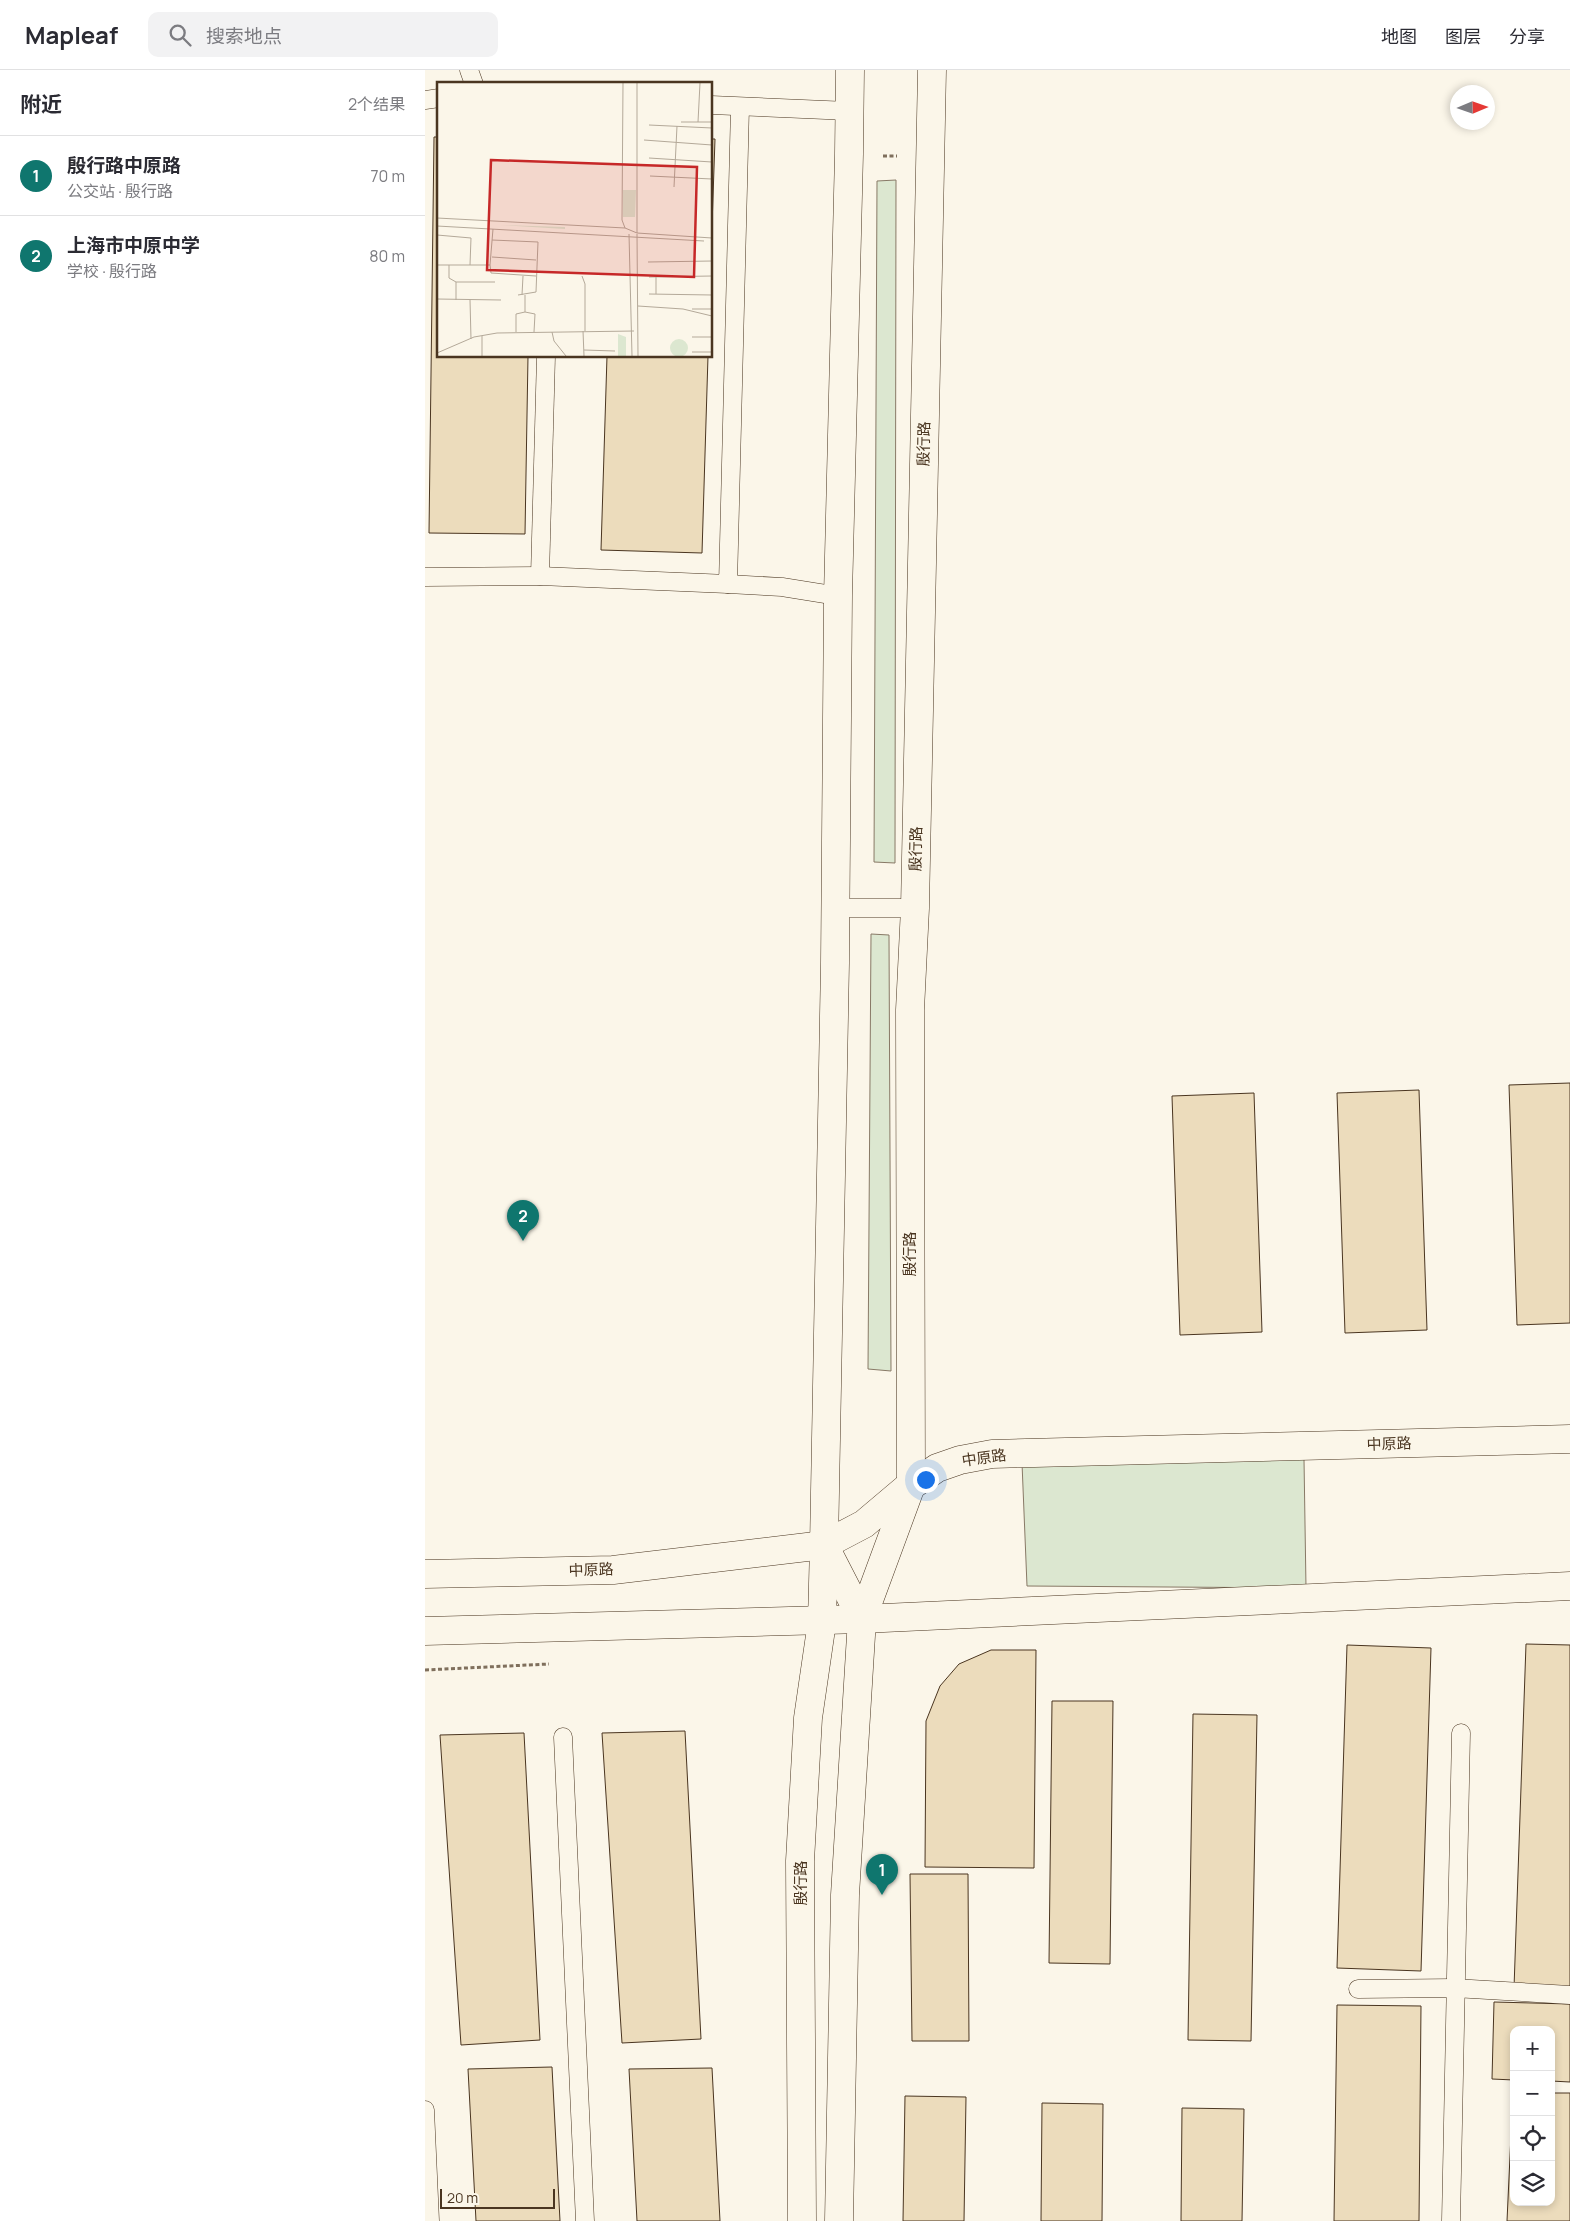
<!DOCTYPE html>
<html lang="zh">
<meta charset="utf-8">
<style>
:root{--surface:#fff;--page:#f2f2f3;--text:#2b2b33;--muted:#7c7c81;--line:#e1e1e2;--accent:#0f766e}
body{margin:0;font-family:Manrope,"Noto Sans SC",sans-serif;background:var(--page);color:var(--text)}
.controls{position:absolute;right:15px;bottom:15px;display:grid;overflow:hidden;border-radius:10px;box-shadow:0 2px 8px #0003}
.controls button{width:45px;height:45px;display:grid;place-items:center;padding:0;border:0;border-bottom:1px solid var(--line);background:var(--surface);color:var(--text);font:25px sans-serif}
.compass{position:absolute;left:1025px;top:15px;width:45px;height:45px;border-radius:50%;background:var(--surface);box-shadow:0 2px 8px #0003;rotate:88deg}
.scale{position:absolute;left:15px;bottom:12px;width:115px;box-sizing:border-box;padding-left:5px;border:2px solid #4a3520;border-top:0;font-size:14px;line-height:18px;white-space:nowrap;color:#4a3520;-webkit-text-stroke:4px #fbf6e9;paint-order:stroke}
.you{position:absolute;left:500px;top:1409px;width:18px;height:18px;margin:-12px;border:4px solid #fff;border-radius:50%;background:#1a73e8;box-shadow:0 0 0 8px #1a73e833}
.badge{display:grid;place-items:center;width:32px;height:32px;border-radius:50%;background:var(--accent);color:#fff;font-size:16px;font-weight:700}
.pin{position:absolute;translate:-50% -41px;filter:drop-shadow(0 1px 2px #0008)}
.pin::after{content:'';position:absolute;top:26px;width:18px;height:15px;background:inherit;clip-path:polygon(0 0,100% 0,50% 100%)}
.list{margin:0;padding:0;list-style:none}
h2{display:flex;justify-content:space-between;align-items:center;height:65px;margin:0;padding:0 20px;font-size:21px}
h2 small{font-size:16px;font-weight:400;color:var(--muted)}
.list li{display:grid;grid-template-columns:32px 1fr auto;gap:15px;align-items:center;box-sizing:border-box;height:80px;padding:0 20px;border-top:1px solid var(--line)}
.list b{display:block;font-size:19px;white-space:nowrap}
.list p{margin:0;font-size:16px;white-space:nowrap;color:var(--muted)}
.list em{font-size:16px;font-style:normal;color:var(--muted)}
.icon{flex:none;width:28px;height:28px;fill:none;stroke:currentColor;stroke-width:2;stroke-linecap:round;stroke-linejoin:round}
.map{position:relative;flex:none;width:1145px;height:2151px;overflow:hidden}
header{display:flex;align-items:center;gap:30px;box-sizing:border-box;height:70px;padding:0 25px;background:var(--surface);border-bottom:1px solid var(--line)}
header strong{font-size:24px}
nav{display:flex;gap:28px;margin-inline-start:auto;font-size:18px}
.search{width:350px;height:45px;background:var(--page);display:flex;align-items:center;gap:12px;box-sizing:border-box;padding:0 18px;border-radius:10px;color:var(--muted);font-size:19px}
main{display:flex}
aside{flex:1;background:var(--surface)}
.map>svg:first-child{display:block}
</style>
<header>
<strong>Mapleaf</strong>
<div class="search"><svg class="icon" aria-label="search" viewBox="0 0 24 24"><circle cx="10" cy="10" r="6"/><path d="M15 15l6 6"/></svg>搜索地点</div>
<nav><a>地图</a><a>图层</a><a>分享</a></nav>
</header>
<main>
<aside>
<h2>附近<small>2个结果</small></h2>
<ul class="list">
<li><span class="badge">1</span><div><b>殷行路中原路</b><p>公交站 · 殷行路</p></div><em>70 m</em></li>
<li><span class="badge">2</span><div><b>上海市中原中学</b><p>学校 · 殷行路</p></div><em>80 m</em></li>
</ul>
</aside>
<div class="map">
<svg width="1145" height="2151" viewBox="0 0 1145 2151">
<rect width="100%" height="100%" fill="#fbf6e9"/>
<g fill="#dce7d0" stroke="#887966">
<polygon points="471,110 470,793 449,792 452,111"/>
<polygon points="446,864 464,865 466,1301 443,1299"/>
<polygon points="879,1389 881,1518 602,1516 597,1393"/>
</g>
<g fill="#ecdcbc" stroke="#4a3520">
<polygon points="9,67 14,67 14,286 103,286 100,464 4,463"/>
<polygon points="286,69 290,69 286,185"/>
<polygon points="182,286 283,286 277,483 176,480"/>
<polygon points="1145,1013 1145,1253 1092,1255 1084,1015"/>
<polygon points="994,1020 1002,1260 920,1263 912,1023"/>
<polygon points="829,1023 837,1262 755,1265 747,1026"/>
<polygon points="1101,1574 1145,1575 1145,1919 1089,1918"/>
<polygon points="922,1575 1006,1578 996,1901 912,1898"/>
<polygon points="566,1580 611,1580 609,1798 500,1797 501,1651 515,1616 534,1594"/>
<polygon points="627,1631 688,1631 685,1894 624,1893"/>
<polygon points="768,1644 832,1645 826,1971 763,1970"/>
<polygon points="260,1661 276,1969 197,1973 177,1663"/>
<polygon points="99,1663 115,1970 36,1975 15,1665"/>
<polygon points="485,1804 543,1804 544,1971 487,1971"/>
<polygon points="1069,1932 1145,1934 1145,2012 1126,2011 1126,1960 1089,1960 1089,2010 1067,2009"/>
<polygon points="912,1935 996,1936 994,2151 909,2151"/>
<polygon points="127,1997 135,2151 51,2151 43,1999"/>
<polygon points="287,1998 295,2151 212,2151 204,1999"/>
<polygon points="1088,2021 1089,2132 1126,2132 1126,2023 1145,2023 1145,2151 1082,2151"/>
<polygon points="480,2026 541,2027 539,2151 478,2151"/>
<polygon points="617,2033 678,2034 677,2151 616,2151"/>
<polygon points="757,2038 819,2039 817,2151 756,2151"/>
</g>
<g fill="none" stroke-linecap="round" stroke-linejoin="round">
<defs>
<g id="lane">
<polyline points="44,0 49,14"/>
<polyline points="0,30 14,28"/>
<polyline points="286,35 424,41"/>
<polyline points="115,506 121,286"/>
<polyline points="0,507 115,506 303,514 315,37"/>
<polyline points="303,514 357,517 413,526"/>
<polyline points="411,838 490,838"/>
<polyline points="138,1667 160,2151"/>
<polyline points="933,1919 1029,1918 1145,1925"/>
<polyline points="0,2040 5,2151"/>
<polyline points="1026,2151 1036,1663"/>
</g>
<g id="street">
<polyline points="486,1416 512,1398 535,1390 567,1384 1145,1369"/>
<polyline points="437,1549 1145,1516"/>
</g>
<g id="secondary">
<polyline points="400,1477 437,1549"/>
<polyline points="0,1504 188,1500 399,1475 439,1454 484,1416"/>
<polyline points="0,1561 437,1549"/>
<polyline points="377,2151 375,1791 383,1648 397,1552 399,1475 410,893 413,526 424,84 425,0"/>
<polyline points="414,2151 420,1825 437,1549 486,1416 485,940 490,838 507,0"/>
</g>
</defs>
<use href="#lane" stroke="#4a3520" stroke-width="19"/>
<use href="#street" stroke="#4a3520" stroke-width="29"/>
<use href="#secondary" stroke="#4a3520" stroke-width="29"/>
<g stroke="#7f6f5c" stroke-width="3" stroke-dasharray="4 2.5" stroke-linecap="butt">
<polyline points="458,86 472,86"/>
<polyline points="0,1600 124,1594"/>
</g>
<use href="#lane" stroke="#fbf6e9" stroke-width="18"/>
<use href="#street" stroke="#fbf6e9" stroke-width="28"/>
<use href="#secondary" stroke="#fbf6e9" stroke-width="28"/>
</g>
<g text-anchor="middle" stroke-width="4" stroke-linejoin="round" paint-order="stroke">
<g font-size="15" fill="#4a3520" stroke="#fbf6e9">
<text transform="translate(499 374) rotate(-89)" y="5">殷行路</text>
<text transform="translate(491 779) rotate(-89)" y="5">殷行路</text>
<text transform="translate(485 1184) rotate(-90)" y="5">殷行路</text>
<text transform="translate(964 1374) rotate(-2)" y="5">中原路</text>
<text transform="translate(559 1388) rotate(-8)" y="5">中原路</text>
<text transform="translate(166 1500) rotate(-2)" y="5">中原路</text>
<text transform="translate(376 1813) rotate(-90)" y="5">殷行路</text>
</g>
</g>
<g transform="translate(12 12)">
<rect width="275" height="275" fill="#fbf6e9"/>
<path d="M186,108H199L198,135H186ZM63,143L128,145V147ZM181,252L189,255V274H181ZM233 266a9 9 0 1 1 18 0a9 9 0 1 1-18 0Z" fill="#dce7d0"/>
<path fill="none" stroke="#b4a999" stroke-width="1" d="M186,1L185,138L188,146M200,1V151M244,40H275M261,40L263,1M212,43L275,46M207,58L275,63M212,76L275,80M213,94L275,97M237,105L240,44M0,136L188,146L200,151L275,156M0,144L267,159M192,152L195,274M200,152L201,274M0,153L34,156L33,183M55,158L101,160L99,210L81,213M55,175L99,178M211,180L275,179M0,183H53L56,147M12,183V196L19,200H58M53,183L54,191L99,194M145,194L148,202V249M212,195L275,194M19,200V218M212,212L275,213M219,212V195M85,213L86,194M88,213V230M0,217L64,218M33,218L34,257M201,224L246,227L275,234M255,227H275M146,249L147,274M79,250V232L88,230L98,232L97,250M115,250L117,259L129,274M45,254V274M255,255H275M147,268L178,269M255,270H275M0,271L37,255L60,251L197,249"/>
<path fill="#c62828" fill-opacity="0.15" stroke="#c62828" stroke-width="2.5" d="M54,78L260,85L257,195L50,188Z"/>
<rect width="275" height="275" fill="none" stroke="#4a3520" stroke-width="2.5"/>
</g>
</svg>
<div class="controls">
<button>+</button>
<button>−</button>
<button><svg class="icon" aria-label="locate" viewBox="0 0 24 24"><circle cx="12" cy="12" r="6"/><path d="M12 2v4M12 18v4M2 12h4M18 12h4"/></svg></button>
<button><svg class="icon" aria-label="layers" viewBox="0 0 24 24"><path d="M12 4l9 5-9 5-9-5zM3 14l9 5 9-5"/></svg></button>
</div>
<svg class="compass" viewBox="-18 -18 36 36"><path d="M0-13l5 13h-10z" fill="#e53935"/><path d="M0 13l5-13h-10z" fill="#7c7c81"/></svg>
<div class="scale">20 m</div>
<div class="you"></div>
<div class="pin badge" style="left:457px;top:1825px">1</div>
<div class="pin badge" style="left:98px;top:1171px">2</div>
</div>
</main>
